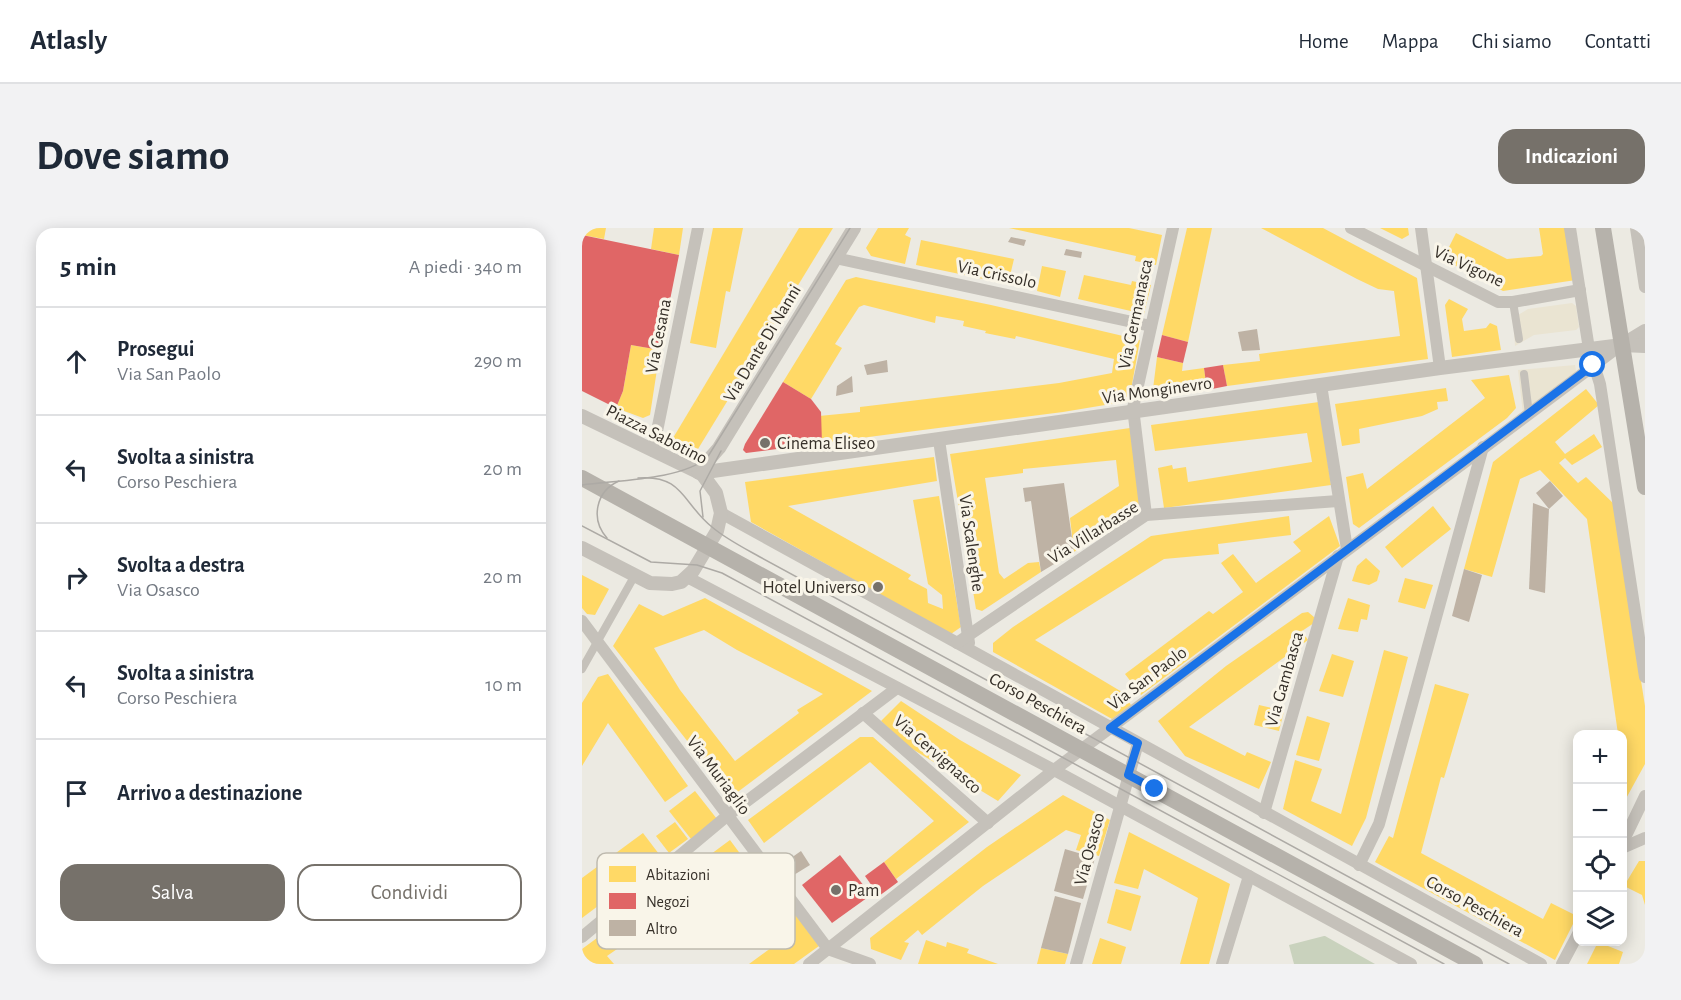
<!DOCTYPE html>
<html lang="it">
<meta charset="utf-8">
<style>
:root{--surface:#fff;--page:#f2f2f3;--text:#1f2937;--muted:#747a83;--line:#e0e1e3;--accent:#76716a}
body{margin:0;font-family:"Alegreya Sans",sans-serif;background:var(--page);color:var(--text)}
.controls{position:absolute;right:18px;bottom:18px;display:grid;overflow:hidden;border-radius:12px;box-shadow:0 3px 15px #0003}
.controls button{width:54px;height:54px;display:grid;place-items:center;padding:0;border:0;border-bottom:2px solid var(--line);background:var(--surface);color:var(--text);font:30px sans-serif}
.stop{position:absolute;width:18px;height:18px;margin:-14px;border:4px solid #1a73e8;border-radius:50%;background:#fff}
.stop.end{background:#1a73e8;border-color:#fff;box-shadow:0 2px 6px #0008}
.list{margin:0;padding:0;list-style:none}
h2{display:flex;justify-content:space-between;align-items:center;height:78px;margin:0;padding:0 24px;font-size:26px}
h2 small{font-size:20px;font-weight:400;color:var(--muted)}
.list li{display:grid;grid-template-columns:39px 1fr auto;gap:18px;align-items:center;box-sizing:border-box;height:108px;padding:0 24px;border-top:2px solid var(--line)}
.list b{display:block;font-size:22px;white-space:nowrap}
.list p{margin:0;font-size:20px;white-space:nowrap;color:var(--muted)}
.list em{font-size:20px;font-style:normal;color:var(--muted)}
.actions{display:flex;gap:12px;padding:18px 24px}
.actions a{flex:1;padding:14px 0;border:2px solid var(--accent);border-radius:18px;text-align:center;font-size:21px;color:var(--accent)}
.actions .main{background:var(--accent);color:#fff}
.icon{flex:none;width:33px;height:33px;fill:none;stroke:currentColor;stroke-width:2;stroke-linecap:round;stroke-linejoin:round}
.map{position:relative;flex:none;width:1063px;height:736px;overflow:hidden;border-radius:18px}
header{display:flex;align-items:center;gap:36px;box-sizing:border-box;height:84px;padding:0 30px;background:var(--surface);border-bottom:2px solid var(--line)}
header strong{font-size:28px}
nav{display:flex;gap:33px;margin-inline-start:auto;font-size:21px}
.intro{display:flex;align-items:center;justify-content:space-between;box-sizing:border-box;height:144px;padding:0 36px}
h1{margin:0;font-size:42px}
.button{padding:15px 27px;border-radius:18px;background:var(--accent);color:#fff;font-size:21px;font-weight:700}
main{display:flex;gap:36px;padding:0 36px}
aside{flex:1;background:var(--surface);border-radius:18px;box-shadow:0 3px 15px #0003}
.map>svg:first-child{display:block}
</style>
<header>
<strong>Atlasly</strong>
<nav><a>Home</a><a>Mappa</a><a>Chi siamo</a><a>Contatti</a></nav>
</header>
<div class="intro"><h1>Dove siamo</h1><a class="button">Indicazioni</a></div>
<main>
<aside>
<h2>5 min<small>A piedi · 340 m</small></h2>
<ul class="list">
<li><svg class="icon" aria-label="ahead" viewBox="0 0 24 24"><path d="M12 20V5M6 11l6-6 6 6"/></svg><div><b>Prosegui</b><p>Via San Paolo</p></div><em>290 m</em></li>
<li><svg class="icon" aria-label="left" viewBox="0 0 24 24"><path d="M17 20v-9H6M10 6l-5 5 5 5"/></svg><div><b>Svolta a sinistra</b><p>Corso Peschiera</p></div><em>20 m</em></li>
<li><svg class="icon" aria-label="right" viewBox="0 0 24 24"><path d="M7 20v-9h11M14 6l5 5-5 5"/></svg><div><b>Svolta a destra</b><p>Via Osasco</p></div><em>20 m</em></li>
<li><svg class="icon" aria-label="left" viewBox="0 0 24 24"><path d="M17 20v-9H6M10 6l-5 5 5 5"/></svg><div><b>Svolta a sinistra</b><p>Corso Peschiera</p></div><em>10 m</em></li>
<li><svg class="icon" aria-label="arrive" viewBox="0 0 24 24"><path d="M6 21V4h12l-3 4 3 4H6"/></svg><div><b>Arrivo a destinazione</b></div></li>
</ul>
<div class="actions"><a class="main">Salva</a><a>Condividi</a></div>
</aside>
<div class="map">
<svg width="1063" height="736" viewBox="0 0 1063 736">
<rect width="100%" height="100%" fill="#eceae2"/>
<polygon fill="#c9d2bd" points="742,708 743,708 793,736 712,736 707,717"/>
<g fill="#eae4d2">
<polygon points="990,75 994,78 997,99 994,102 952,107 933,118 931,90 946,81"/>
<polygon points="993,137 994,143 941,186 936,142"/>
</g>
<g fill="#ffd966" fill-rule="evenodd">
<polygon points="0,0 24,0 22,11 0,7"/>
<polygon points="72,0 101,0 97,27 69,21"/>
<polygon points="131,0 161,0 148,64 144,63 134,120 108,115"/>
<polygon points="217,0 251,0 116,221 111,222 91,210"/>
<polygon points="296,0 327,0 323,7 329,10 323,36 289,28 284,20"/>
<polygon points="427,0 547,0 580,7 574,37 553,33 554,28"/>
<polygon points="605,0 630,0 606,114 580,107"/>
<polygon points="679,0 741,0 835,50 846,131 645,158 641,137 678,133 677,126 818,108 812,63 796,61 775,51"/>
<polygon points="798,0 826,0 827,7 820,11"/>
<polygon points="957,0 986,0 994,52 921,63 861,31 874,5 925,31 959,28 961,26"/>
<polygon points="339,12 432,31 426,56 334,37"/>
<polygon points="460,38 484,43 478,69 455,63"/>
<polygon points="502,47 549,57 550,53 569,57 562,86 496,71"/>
<polygon points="274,49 409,77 558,112 547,173 481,184 240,215 237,188 278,184 278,179 477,155 530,145 532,131 434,108 433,111 403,105 404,103 381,98 382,93 354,88 353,95 282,77 277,79 253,116 260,120 229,171 201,154 264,52"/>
<polygon points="867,71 886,81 880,91 882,103 904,100 908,95 915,98 919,122 870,129 863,77"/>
<polygon points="49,117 78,122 68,187 61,190 34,180 41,163"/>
<polygon points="575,129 601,135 600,143 622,140 625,162 570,169"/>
<polygon points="927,147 934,180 925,190 777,300 771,296 764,249 781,245 785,261 903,170 889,152"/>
<polygon points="864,160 866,173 855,174 856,181 840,188 777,201 778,215 760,218 753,176"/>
<polygon points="1004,161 1017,177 973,214 983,226 1012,206 1020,219 990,237 983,230 977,235 996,255 1004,249 1031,275 1063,478 1063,536 1041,576 1041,507 1036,506 1005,291 958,242 938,251 910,349 882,341 911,234"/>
<polygon points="737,174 749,257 582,280 576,240 590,237 591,241 604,239 606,254 730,234 725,205 573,223 569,197"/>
<polygon points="548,200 558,280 492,324 488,290 537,258 534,232 441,241 441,245 403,250 417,345 422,351 446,335 457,334 459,344 400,383 394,381 368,226"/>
<polygon points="352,229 355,253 206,278 329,347 326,351 345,361 346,375 361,381 360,367 346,356 331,272 357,268 379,399 369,406 169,294 163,254"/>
<polygon points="851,278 869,301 820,340 803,319"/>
<polygon points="707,288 709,307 636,316 637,326 582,331 453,412 540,464 549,477 530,491 411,424 411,415 431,399 569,308"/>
<polygon points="747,288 758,318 559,467 543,446 627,383 631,386 661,364 639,335 651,326 674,355 719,323 711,314"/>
<polygon points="784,330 798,343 795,353 787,357 770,353 775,338"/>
<polygon points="0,347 27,361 13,387 5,386 0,380"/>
<polygon points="823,350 851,357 843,381 816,374"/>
<path d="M123,370L290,463L149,569L31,418L57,376L81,388ZM122,402L155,422L241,466L215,482L217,485L153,533L98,462L72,420Z"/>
<polygon points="766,370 788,377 785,392 779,391 776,404 756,401"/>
<polygon points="726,384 732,389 732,395 720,403 726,412 607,499 663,528 665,524 689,534 677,561 603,528 576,493 644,438 720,385"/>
<polygon points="802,422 826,429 784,590 770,618 701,581 713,532 740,541 729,573 759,586"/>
<polygon points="750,426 772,433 761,469 737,463"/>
<polygon points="26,446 106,558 83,574 26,495 0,538 0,475 16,449"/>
<polygon points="853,456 887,466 862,550 859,549 839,625 961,691 969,675 995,688 973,732 793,634 807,608 811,610"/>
<polygon points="319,473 378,512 439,547 416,573 327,519 299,493"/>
<polygon points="677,477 702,483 697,503 672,497"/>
<polygon points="725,488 748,495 737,533 714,527"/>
<polygon points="278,509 291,509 387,594 314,651 302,634 352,593 288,534 182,615 166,592"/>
<polygon points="113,563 135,591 109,611 87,583"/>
<polygon points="481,567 528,592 517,628 494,622 499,607 484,602 401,658 340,707 336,702 322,714 327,715 319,732 289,721 288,710 405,619"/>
<polygon points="93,594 106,611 87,625 74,608"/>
<polygon points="547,604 648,656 627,736 598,736 616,670 562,641 556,661 532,655"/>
<polygon points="61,605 80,630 0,690 0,650"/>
<polygon points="148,612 196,677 175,692 141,649 59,710 44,689"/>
<polygon points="1057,633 1063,633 1063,677 1060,667 1042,658"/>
<polygon points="534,661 559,668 549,703 525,695"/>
<polygon points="212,684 237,718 212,736 167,736 208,706 198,693"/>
<polygon points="26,702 38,719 25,728 32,736 1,736 0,721"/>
<polygon points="518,710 544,719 539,736 510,736"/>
<polygon points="344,712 364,719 365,714 387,721 385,725 416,736 336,736"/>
<polygon points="1016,714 1041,724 1037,736 1005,736"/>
<polygon points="459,720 486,726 483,736 455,736"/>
</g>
<g fill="#e06666">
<polygon points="0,7 97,27 78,122 49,117 41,163 34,180 0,163"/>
<polygon points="580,107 606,114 601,135 575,129"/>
<polygon points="641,137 645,158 625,162 622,140"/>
<polygon points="201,154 229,171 239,184 240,215 164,225 161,222 163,216"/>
<polygon points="258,627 289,667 250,695 220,657"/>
<polygon points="302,634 316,654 297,668 283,648"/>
</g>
<g fill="#beb2a4">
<polygon points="429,9 444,12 442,18 426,14"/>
<polygon points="484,21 500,24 499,30 482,27"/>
<polygon points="675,101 678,122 660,123 656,104"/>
<polygon points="305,132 306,144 285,147 282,137"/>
<polygon points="270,148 271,164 254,168 255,158"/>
<polygon points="968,253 981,268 967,281 954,265"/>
<polygon points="482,255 492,324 459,344 449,273 443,274 441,260"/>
<polygon points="951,275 967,281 963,365 947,361"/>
<polygon points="882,341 900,347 887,394 870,388"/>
<polygon points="483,621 513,630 501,671 472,663"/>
<polygon points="219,623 228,637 207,650 199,637"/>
<polygon points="473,668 499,675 486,726 459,720"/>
</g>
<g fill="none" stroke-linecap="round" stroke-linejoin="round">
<g stroke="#c5c1ba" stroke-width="8">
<polyline points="931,74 937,111"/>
<polyline points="942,146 947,186"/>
<polyline points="0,441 53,347"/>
</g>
<g stroke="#c5c1ba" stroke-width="12">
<polyline points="769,0 916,74 931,74 998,62"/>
<polyline points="839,0 858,140"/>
<polyline points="988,0 1007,121 1018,156 1063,449"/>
<polyline points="1054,0 1063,59"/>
<polyline points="253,30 569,98"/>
<polyline points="739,157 765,321"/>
<polyline points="357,212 387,415"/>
<polyline points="71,223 116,0"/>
<polyline points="139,285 959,736"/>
<polyline points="564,287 551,180 591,0"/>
<polyline points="105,349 472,542 829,736"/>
<polyline points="0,393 246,721 288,736"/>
<polyline points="375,415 564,287 756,273"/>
<polyline points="281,485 406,595"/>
<polyline points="682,585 756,328"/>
<polyline points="1040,616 1063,568"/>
<polyline points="1040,620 1063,610"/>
<polyline points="777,637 797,596 901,219"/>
<polyline points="0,709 145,588 315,460"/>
<polyline points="227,736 472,542 1039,117"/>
<polyline points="494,736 556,515"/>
<polyline points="640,736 667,648"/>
<polyline points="980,736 996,706"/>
</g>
<g stroke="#c5c1ba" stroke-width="14">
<polyline points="1040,117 1063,103"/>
<polyline points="0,188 120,246 134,265 139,285 135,303 111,343 99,354 90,356 68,355 0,320"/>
<polyline points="116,244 137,220 272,0"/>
<polyline points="117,245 858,140 1040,117 1063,118"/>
</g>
<g stroke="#b6b2ab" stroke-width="16">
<polyline points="1021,0 1063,259"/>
<polyline points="0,250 893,736"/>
</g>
<g stroke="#adaaa5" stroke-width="1.5">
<path d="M56,250C101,246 101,276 130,299C144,311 162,320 178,329L927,736"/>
<path d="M0,257C35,252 98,252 125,230L268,0"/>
<polyline points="121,289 118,263 139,223"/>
<polyline points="0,298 69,334 115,337 140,345 862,736"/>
<path d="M25,310C8,291 14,263 37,253"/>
</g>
</g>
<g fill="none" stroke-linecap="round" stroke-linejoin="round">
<polyline stroke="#1a73e8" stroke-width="8" points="573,561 546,547 556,515 528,500 1011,137"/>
</g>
<g fill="#76716a" stroke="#f9f5e9" stroke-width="2">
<circle cx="183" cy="215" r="6"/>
<circle cx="296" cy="359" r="6"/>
<circle cx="254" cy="662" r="6"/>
</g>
<g text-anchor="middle" stroke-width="6" stroke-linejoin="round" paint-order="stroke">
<g font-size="18" fill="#363029" stroke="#f9f5e9">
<text transform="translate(887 38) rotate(25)" y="6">Via Vigone</text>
<text transform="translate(415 46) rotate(12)" y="6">Via Crissolo</text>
<text transform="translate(553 86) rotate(-78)" y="6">Via Germanasca</text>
<text transform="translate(76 108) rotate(-79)" y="6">Via Cesana</text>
<text transform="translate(180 115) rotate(-59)" y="6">Via Dante Di Nanni</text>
<text transform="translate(575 162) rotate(-8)" y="6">Via Monginevro</text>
<text transform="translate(75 206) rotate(27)" y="6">Piazza Sabotino</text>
<text transform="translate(511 304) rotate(-32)" y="6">Via Villarbasse</text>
<text transform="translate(390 315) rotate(82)" y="6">Via Scalenghe</text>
<text transform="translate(565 450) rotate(-37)" y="6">Via San Paolo</text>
<text transform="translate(702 451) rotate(-74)" y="6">Via Gambasca</text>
<text transform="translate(456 475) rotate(29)" y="6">Corso Peschiera</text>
<text transform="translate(356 526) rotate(41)" y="6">Via Cervignasco</text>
<text transform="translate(137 547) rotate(53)" y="6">Via Muriaglio</text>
<text transform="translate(507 621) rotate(-75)" y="6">Via Osasco</text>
<text transform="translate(893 678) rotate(29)" y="6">Corso Peschiera</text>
</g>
<g font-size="18" fill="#363029" stroke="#f9f5e9" text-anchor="start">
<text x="195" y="221">Cinema Eliseo</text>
<text x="284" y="365" text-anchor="end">Hotel Universo</text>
<text x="266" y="668">Pam</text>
</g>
</g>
<rect x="15" y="625" width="198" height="96" rx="9" fill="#f9f5e9" stroke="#bebaaf" stroke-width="1.5"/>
<rect x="27" y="638" width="27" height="16" fill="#ffd966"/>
<rect x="27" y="665" width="27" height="16" fill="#e06666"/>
<rect x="27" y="692" width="27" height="16" fill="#beb2a4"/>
<g font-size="16" fill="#363029">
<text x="64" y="652">Abitazioni</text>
<text x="64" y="679">Negozi</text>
<text x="64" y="706">Altro</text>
</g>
</svg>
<div class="controls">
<button>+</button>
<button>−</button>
<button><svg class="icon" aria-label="locate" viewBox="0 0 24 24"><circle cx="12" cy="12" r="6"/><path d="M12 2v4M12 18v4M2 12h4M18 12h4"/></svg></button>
<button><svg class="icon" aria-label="layers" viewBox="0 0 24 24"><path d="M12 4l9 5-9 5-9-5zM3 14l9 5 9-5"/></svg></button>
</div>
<div class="stop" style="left:1011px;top:137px"></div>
<div class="stop end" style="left:573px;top:561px"></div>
</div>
</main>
